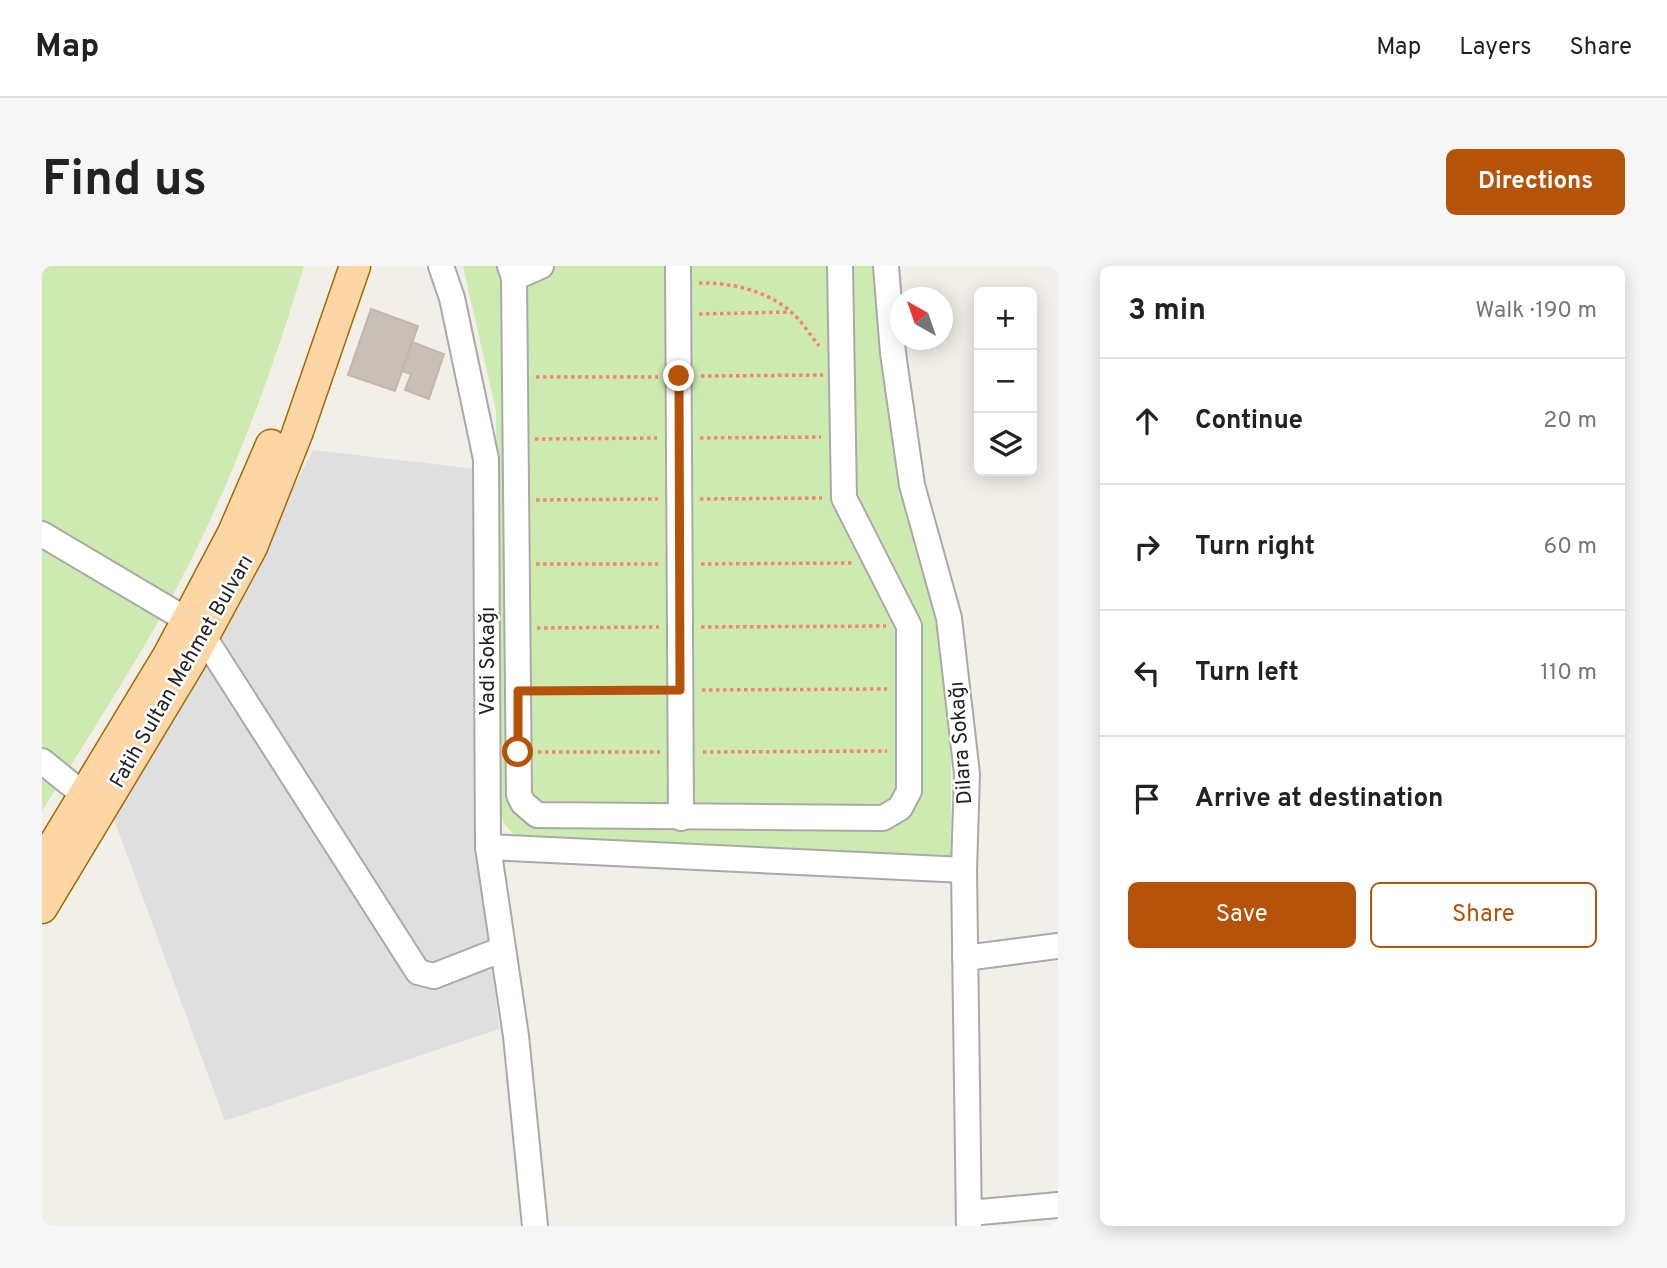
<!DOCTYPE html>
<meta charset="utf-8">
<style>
:root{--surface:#fff;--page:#f6f6f6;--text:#222;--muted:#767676;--line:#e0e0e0;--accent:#b45309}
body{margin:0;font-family:Overpass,sans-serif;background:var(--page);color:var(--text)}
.controls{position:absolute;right:21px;top:21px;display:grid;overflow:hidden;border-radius:10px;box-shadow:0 4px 18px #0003}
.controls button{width:63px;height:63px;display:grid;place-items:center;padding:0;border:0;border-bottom:2px solid var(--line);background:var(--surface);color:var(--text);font:35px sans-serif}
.compass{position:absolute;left:848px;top:21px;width:63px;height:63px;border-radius:50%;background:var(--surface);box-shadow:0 4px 18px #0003;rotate:320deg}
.stop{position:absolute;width:21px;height:21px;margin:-16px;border:5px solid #b45309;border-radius:50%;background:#fff}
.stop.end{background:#b45309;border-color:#fff;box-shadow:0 2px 7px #0008}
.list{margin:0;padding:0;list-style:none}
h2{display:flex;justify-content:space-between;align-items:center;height:91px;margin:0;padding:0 28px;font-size:30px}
h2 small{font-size:23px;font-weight:400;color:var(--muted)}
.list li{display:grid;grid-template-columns:46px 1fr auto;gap:21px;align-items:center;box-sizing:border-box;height:126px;padding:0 28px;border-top:2px solid var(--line)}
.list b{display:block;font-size:26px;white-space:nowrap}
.list em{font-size:23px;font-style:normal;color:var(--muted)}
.actions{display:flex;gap:14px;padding:21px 28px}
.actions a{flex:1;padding:16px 0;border:2px solid var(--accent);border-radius:10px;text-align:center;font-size:24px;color:var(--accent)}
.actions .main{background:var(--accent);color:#fff}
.icon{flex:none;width:38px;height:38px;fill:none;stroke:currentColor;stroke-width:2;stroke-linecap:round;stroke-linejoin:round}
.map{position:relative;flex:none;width:1016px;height:960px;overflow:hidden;border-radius:10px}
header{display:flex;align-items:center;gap:42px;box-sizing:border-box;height:98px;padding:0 35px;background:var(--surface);border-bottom:2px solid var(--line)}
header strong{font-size:33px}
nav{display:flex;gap:38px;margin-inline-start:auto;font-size:24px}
.intro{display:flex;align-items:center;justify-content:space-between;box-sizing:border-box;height:168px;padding:0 42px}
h1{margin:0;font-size:49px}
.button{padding:18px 32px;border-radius:10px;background:var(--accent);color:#fff;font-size:24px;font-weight:700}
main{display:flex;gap:42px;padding:0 42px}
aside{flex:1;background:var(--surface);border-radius:10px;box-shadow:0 4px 18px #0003}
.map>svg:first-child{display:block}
</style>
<header>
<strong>Map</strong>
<nav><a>Map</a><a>Layers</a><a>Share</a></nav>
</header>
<div class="intro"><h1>Find us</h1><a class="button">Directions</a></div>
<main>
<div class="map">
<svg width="1016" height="960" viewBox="0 0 1016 960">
<rect width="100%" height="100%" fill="#f2efe9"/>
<polygon fill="#e0dfdf" points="271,184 435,203 439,590 457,763 183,855 70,548 229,265"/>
<g fill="#cdebb0">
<path d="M0,0H262C231,104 194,205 145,302C102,386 50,465 0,545Z"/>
<polygon points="421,0 833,0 909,439 909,591 475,572 462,558 459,545 454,145"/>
</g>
<g fill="#c7bfb8" stroke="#c4b6ab" stroke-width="2">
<polygon points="329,43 376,60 353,125 306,109"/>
<polygon points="370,76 402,88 387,133 363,124 369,108 360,105"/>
</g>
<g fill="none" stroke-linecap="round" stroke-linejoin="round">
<defs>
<g id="minor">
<polyline points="399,0 410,32 444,193 446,581 474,770 493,960"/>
<polyline points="468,0 472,12 477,529 481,537 495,549 841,552 858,542 867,525 867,360 802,232 798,0"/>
<polyline points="636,0 639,552"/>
<polyline points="844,0 851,87 870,219 907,352 925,508 922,604 927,960"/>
<polyline points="472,12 499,0"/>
<polyline points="0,268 145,354"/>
<polyline points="162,371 376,706 392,710 461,683"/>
<polyline points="0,495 42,529"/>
<polyline points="446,581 922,604"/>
<polyline points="923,692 1016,680"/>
<polyline points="927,947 1016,939"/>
</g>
<g id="major">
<polyline points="0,598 127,388 191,267 229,179"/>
<polyline points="0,642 148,396 210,281 255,168 313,0"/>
</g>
</defs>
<use href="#minor" stroke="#a9a9a9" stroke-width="28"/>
<use href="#major" stroke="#a06b00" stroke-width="33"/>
<g stroke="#fa8072" stroke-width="3.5" stroke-dasharray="3.5 3.5" stroke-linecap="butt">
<path d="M657,17C688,16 726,25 749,46C760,55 768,69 777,80"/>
<polyline points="657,48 747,46"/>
<polyline points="659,110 781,109"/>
<polyline points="494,111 616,111"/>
<polyline points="658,172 779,171"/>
<polyline points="493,173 615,172"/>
<polyline points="658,233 780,232"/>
<polyline points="494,234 616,233"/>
<polyline points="494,298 616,298"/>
<polyline points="659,298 812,297"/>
<polyline points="659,361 844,360"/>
<polyline points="495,362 617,361"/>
<polyline points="660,424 845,423"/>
<polyline points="496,425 617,424"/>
<polyline points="496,486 618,486"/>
<polyline points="661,486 845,485"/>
</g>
<use href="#minor" stroke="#fff" stroke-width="24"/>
<use href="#major" stroke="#fcd6a4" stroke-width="30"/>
</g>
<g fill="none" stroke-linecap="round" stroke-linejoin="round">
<polyline stroke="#b45309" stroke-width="9" points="476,486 476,425 638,424 637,110"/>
</g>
<g text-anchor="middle" stroke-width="5" stroke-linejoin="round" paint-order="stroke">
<g font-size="21" fill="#222" stroke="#fff">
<text transform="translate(445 395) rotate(-90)" y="7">Vadi Sokağı</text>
<text transform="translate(139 405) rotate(-60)" y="7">Fatih Sultan Mehmet Bulvarı</text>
<text transform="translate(918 477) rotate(-94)" y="7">Dilara Sokağı</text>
</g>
</g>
</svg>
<div class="controls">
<button>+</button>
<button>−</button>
<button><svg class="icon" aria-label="layers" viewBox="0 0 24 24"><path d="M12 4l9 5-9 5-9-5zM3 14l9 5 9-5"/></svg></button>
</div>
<svg class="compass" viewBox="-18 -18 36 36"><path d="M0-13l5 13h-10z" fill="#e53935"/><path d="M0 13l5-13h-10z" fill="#767676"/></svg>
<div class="stop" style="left:476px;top:486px"></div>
<div class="stop end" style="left:637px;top:110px"></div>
</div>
<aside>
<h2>3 min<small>Walk · 190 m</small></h2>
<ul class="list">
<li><svg class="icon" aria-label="ahead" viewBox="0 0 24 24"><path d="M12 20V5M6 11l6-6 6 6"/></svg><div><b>Continue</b></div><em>20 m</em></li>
<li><svg class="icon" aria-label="right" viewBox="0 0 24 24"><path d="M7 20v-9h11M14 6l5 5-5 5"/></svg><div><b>Turn right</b></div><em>60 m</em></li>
<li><svg class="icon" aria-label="left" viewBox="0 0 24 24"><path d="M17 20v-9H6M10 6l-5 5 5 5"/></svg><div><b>Turn left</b></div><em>110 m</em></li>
<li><svg class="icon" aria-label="arrive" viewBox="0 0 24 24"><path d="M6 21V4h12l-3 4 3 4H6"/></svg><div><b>Arrive at destination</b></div></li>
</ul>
<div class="actions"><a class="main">Save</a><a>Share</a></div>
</aside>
</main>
